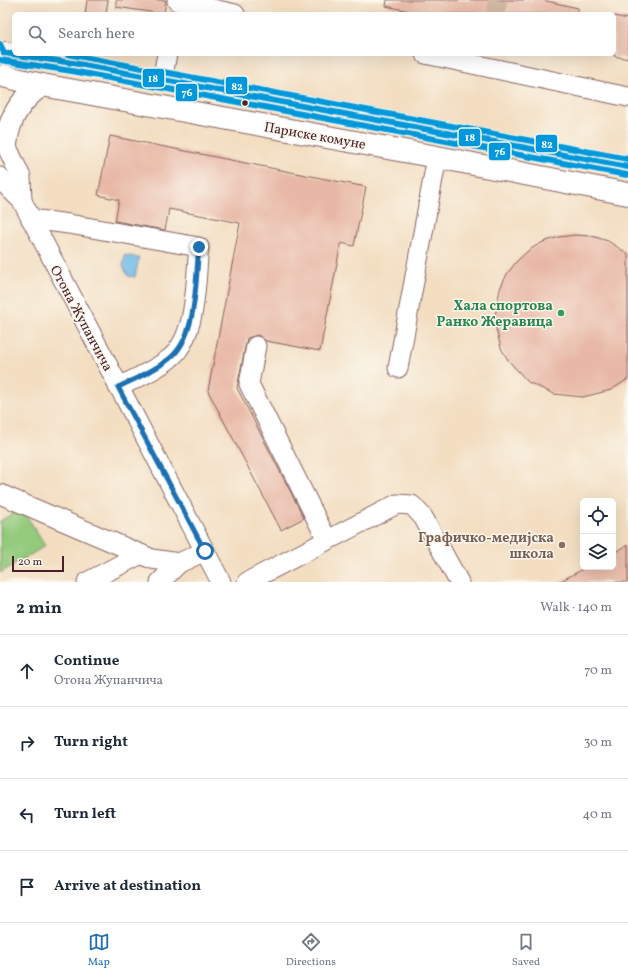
<!DOCTYPE html>
<meta charset="utf-8">
<style>
:root{--surface:#fff;--page:#f2f2f3;--text:#1f2937;--muted:#747a83;--line:#e0e1e3;--accent:#1f6fb2}
body{margin:0;font-family:Vollkorn,serif;background:var(--page);color:var(--text)}
.controls{position:absolute;right:12px;bottom:12px;display:grid;overflow:hidden;border-radius:6px;box-shadow:0 4px 16px #0002}
.controls button{width:36px;height:36px;display:grid;place-items:center;padding:0;border:0;border-bottom:1px solid var(--line);background:var(--surface);color:var(--text);font:20px sans-serif}
.scale{position:absolute;left:12px;bottom:10px;width:52px;box-sizing:border-box;padding-left:4px;border:2px solid #4a1f2b;border-top:0;font-size:11px;line-height:14px;white-space:nowrap;color:#4a1f2b;-webkit-text-stroke:3px #fbf7ec;paint-order:stroke}
.stop{position:absolute;width:12px;height:12px;margin:-9px;border:3px solid #1f6fb2;border-radius:50%;background:#fff}
.stop.end{background:#1f6fb2;border-color:#fff;box-shadow:0 1px 4px #0008}
.list{margin:0;padding:0;list-style:none}
h2{display:flex;justify-content:space-between;align-items:center;height:52px;margin:0;padding:0 16px;font-size:17px}
h2 small{font-size:13px;font-weight:400;color:var(--muted)}
.list li{display:grid;grid-template-columns:26px 1fr auto;gap:12px;align-items:center;box-sizing:border-box;height:72px;padding:0 16px;border-top:1px solid var(--line)}
.list b{display:block;font-size:15px;white-space:nowrap}
.list p{margin:0;font-size:13px;white-space:nowrap;color:var(--muted)}
.list em{font-size:13px;font-style:normal;color:var(--muted)}
.icon{flex:none;width:22px;height:22px;fill:none;stroke:currentColor;stroke-width:2;stroke-linecap:round;stroke-linejoin:round}
.map{position:relative;flex:none;width:628px;height:582px;overflow:hidden}
.search{position:absolute;background:var(--surface);box-shadow:0 4px 16px #0002;left:12px;right:12px;top:12px;height:44px;display:flex;align-items:center;gap:10px;box-sizing:border-box;padding:0 14px;border-radius:6px;color:var(--muted);font-size:15px}
.sheet{height:340px;background:var(--surface)}
nav{display:flex;justify-content:space-around;align-items:center;box-sizing:border-box;height:56px;border-top:1px solid var(--line);background:var(--surface);font-size:11px;color:var(--muted)}
nav a{display:grid;justify-items:center;gap:2px}
nav .on{color:var(--accent)}
.map>svg:first-child{display:block}
</style>
<div class="map">
<svg width="628" height="582" viewBox="0 0 628 582">
<rect width="100%" height="100%" fill="#fbf7ec"/>
<filter id="ink" filterUnits="userSpaceOnUse"><feTurbulence type="fractalNoise" baseFrequency=".025" numOctaves="2"/><feDisplacementMap in="SourceGraphic" scale="8" xChannelSelector="R" yChannelSelector="G"/><feConvolveMatrix kernelMatrix="1 2 1 2 8 2 1 2 1" color-interpolation-filters="sRGB"/></filter>
<filter id="wash" filterUnits="userSpaceOnUse"><feTurbulence type="fractalNoise" baseFrequency=".012" numOctaves="4" result="noise"/><feDisplacementMap in="SourceGraphic" scale="16" xChannelSelector="R" yChannelSelector="G"/><feGaussianBlur stdDeviation="0.9" result="paint"/><feColorMatrix in="noise" values="0 0 0 0 0 0 0 0 0 0 0 0 0 0 0 0 0 1.4 0 .05"/><feComposite in="paint" operator="in"/></filter>
<g filter="url(#wash)">
<rect width="100%" height="100%" fill="#f3dec2"/>
<polygon fill="#93ca7c" stroke="#6e7454" points="22,508 45,546 0,573 0,521"/>
<polygon fill="#71bbe9" stroke="#5e6d8a" points="125,255 139,258 135,277 128,276 123,266"/>
<g id="blocks">
<g fill="#e8b7a5">
<polygon points="87,0 108,0 106,14 85,14"/>
<polygon points="116,0 166,0 164,14 116,7"/>
<polygon points="387,0 542,0 578,8 578,14 423,14 386,6"/>
<polygon points="614,16 628,19 628,59 614,56"/>
<polygon points="110,136 366,187 354,246 341,243 320,351 266,341 258,335 247,338 237,388 304,518 281,530 208,391 240,223 169,209 165,230 115,221 119,200 98,195"/>
<polygon points="575,235 592,236 608,241 628,254 628,379 611,390 583,397 554,394 528,382 508,360 501,348 494,321 500,289 507,274 517,261 529,250 543,242 559,237"/>
<polygon points="628,545 628,582 559,582 587,567 613,567 613,553"/>
</g>
</g>
</g>
<g filter="url(#ink)">
<use href="#blocks" fill-opacity="0" stroke="#856260" stroke-width="1"/>
<g fill="none" stroke-linecap="round" stroke-linejoin="round">
<polyline stroke="#d1b8a4" stroke-width="19" stroke-dasharray="19 10" stroke-linecap="butt" points="495,14 498,0"/>
<defs>
<g id="minor">
<polyline points="177,1 235,14"/>
<polyline points="425,54 628,97"/>
<polyline points="162,80 167,54"/>
<polyline points="0,132 21,177 22,201"/>
<polyline points="0,177 4,183 22,201 221,582"/>
<path d="M31,219L69,224L199,247C195,280 198,337 169,359C154,371 135,379 118,387"/>
<polyline points="256,346 249,384 327,540"/>
<polyline points="398,368 437,157"/>
<polyline points="0,494 152,559 179,563 205,551"/>
<polyline points="87,582 141,554"/>
<polyline points="160,582 179,563"/>
<polyline points="247,582 397,504 412,505 423,517 459,582"/>
</g>
<g id="major">
<polyline points="4,53 73,63 628,167"/>
<polyline points="3,76 42,85 437,157 628,194"/>
<path d="M6,144C9,118 20,100 42,85"/>
</g>
</defs>
<use href="#minor" stroke="#856260" stroke-width="21"/>
<use href="#major" stroke="#856260" stroke-width="24"/>
<use href="#minor" stroke="#fff" stroke-width="19"/>
<use href="#major" stroke="#fff" stroke-width="22"/>
<defs>
<polyline id="bus-1" points="0,44 4,53 73,63 628,167"/>
<polyline id="bus-2" points="0,60 72,71 627,175"/>
<polyline id="bus-3" points="67,54 628,159"/>
</defs>
<use href="#bus-1" stroke="#fbf7ec" stroke-width="9"/>
<use href="#bus-2" stroke="#fbf7ec" stroke-width="9"/>
<use href="#bus-3" stroke="#fbf7ec" stroke-width="9"/>
<use href="#bus-1" stroke="#0098da" stroke-width="6"/>
<use href="#bus-2" stroke="#0098da" stroke-width="6"/>
<use href="#bus-3" stroke="#0098da" stroke-width="6"/>
</g>
</g>
<g fill="none" stroke-linecap="round" stroke-linejoin="round" filter="url(#ink)">
<path stroke="#1f6fb2" stroke-width="5" d="M199,247C195,280 198,337 169,359C154,371 135,379 118,387L205,551"/>
</g>
<circle fill="#4a1f2b" stroke="#fbf7ec" stroke-width="1.5" cx="245" cy="103" r="3.5"/>
<circle fill="#2e9e5b" stroke="#fbf7ec" stroke-width="1.5" cx="561" cy="313" r="4"/>
<circle fill="#8d6e63" stroke="#fbf7ec" stroke-width="1.5" cx="562" cy="545" r="4"/>
<g text-anchor="middle" stroke-width="3" stroke-linejoin="round" paint-order="stroke">
<g font-size="14" fill="#4a1f2b" stroke="#fbf7ec">
<text transform="translate(315 135) rotate(10)" y="5">Париске комуне</text>
<text transform="translate(82 318) rotate(62)" y="5">Отона Жупанчича</text>
</g>
<g font-size="14" font-weight="bold" fill="#27864d" stroke="#fbf7ec" text-anchor="end">
<text x="553" y="310">Хала спортова<tspan x="553" dy="16">Ранко Жеравица</tspan></text>
</g>
<g font-size="14" font-weight="bold" fill="#785e54" stroke="#fbf7ec" text-anchor="end">
<text x="554" y="542">Графичко-медијска<tspan x="554" dy="16">школа</tspan></text>
</g>
</g>
<g stroke="#fbf7ec" stroke-width="1.5">
<rect x="142" y="68" width="23" height="20" rx="4" fill="#0098da"/>
<rect x="225" y="76" width="23" height="19" rx="4" fill="#0098da"/>
<rect x="175" y="83" width="23" height="19" rx="4" fill="#0098da"/>
<rect x="458" y="128" width="23" height="19" rx="4" fill="#0098da"/>
<rect x="535" y="134" width="23" height="19" rx="4" fill="#0098da"/>
<rect x="488" y="142" width="23" height="19" rx="4" fill="#0098da"/>
</g>
<g font-size="11" text-anchor="middle" font-weight="bold" fill="#fff">
<text x="153" y="82">18</text>
<text x="237" y="90">82</text>
<text x="187" y="96">76</text>
<text x="470" y="141">18</text>
<text x="547" y="148">82</text>
<text x="500" y="155">76</text>
</g>
</svg>
<div class="controls">
<button><svg class="icon" aria-label="locate" viewBox="0 0 24 24"><circle cx="12" cy="12" r="6"/><path d="M12 2v4M12 18v4M2 12h4M18 12h4"/></svg></button>
<button><svg class="icon" aria-label="layers" viewBox="0 0 24 24"><path d="M12 4l9 5-9 5-9-5zM3 14l9 5 9-5"/></svg></button>
</div>
<div class="scale">20 m</div>
<div class="stop" style="left:205px;top:551px"></div>
<div class="stop end" style="left:199px;top:247px"></div>
<div class="search"><svg class="icon" aria-label="search" viewBox="0 0 24 24"><circle cx="10" cy="10" r="6"/><path d="M15 15l6 6"/></svg>Search here</div>
</div>
<section class="sheet">
<h2>2 min<small>Walk · 140 m</small></h2>
<ul class="list">
<li><svg class="icon" aria-label="ahead" viewBox="0 0 24 24"><path d="M12 20V5M6 11l6-6 6 6"/></svg><div><b>Continue</b><p>Отона Жупанчича</p></div><em>70 m</em></li>
<li><svg class="icon" aria-label="right" viewBox="0 0 24 24"><path d="M7 20v-9h11M14 6l5 5-5 5"/></svg><div><b>Turn right</b></div><em>30 m</em></li>
<li><svg class="icon" aria-label="left" viewBox="0 0 24 24"><path d="M17 20v-9H6M10 6l-5 5 5 5"/></svg><div><b>Turn left</b></div><em>40 m</em></li>
<li><svg class="icon" aria-label="arrive" viewBox="0 0 24 24"><path d="M6 21V4h12l-3 4 3 4H6"/></svg><div><b>Arrive at destination</b></div></li>
</ul>
</section>
<nav>
<a class="on"><svg class="icon" aria-label="map" viewBox="0 0 24 24"><path d="M3 6l6-2 6 2 6-2v14l-6 2-6-2-6 2zM9 4v14M15 6v14"/></svg>Map</a>
<a><svg class="icon" aria-label="directions" viewBox="0 0 24 24"><path d="M12 3l9 9-9 9-9-9zM9 14v-3h6M13 9l2 2-2 2"/></svg>Directions</a>
<a><svg class="icon" aria-label="saved" viewBox="0 0 24 24"><path d="M7 4h10v16l-5-4-5 4z"/></svg>Saved</a>
</nav>
